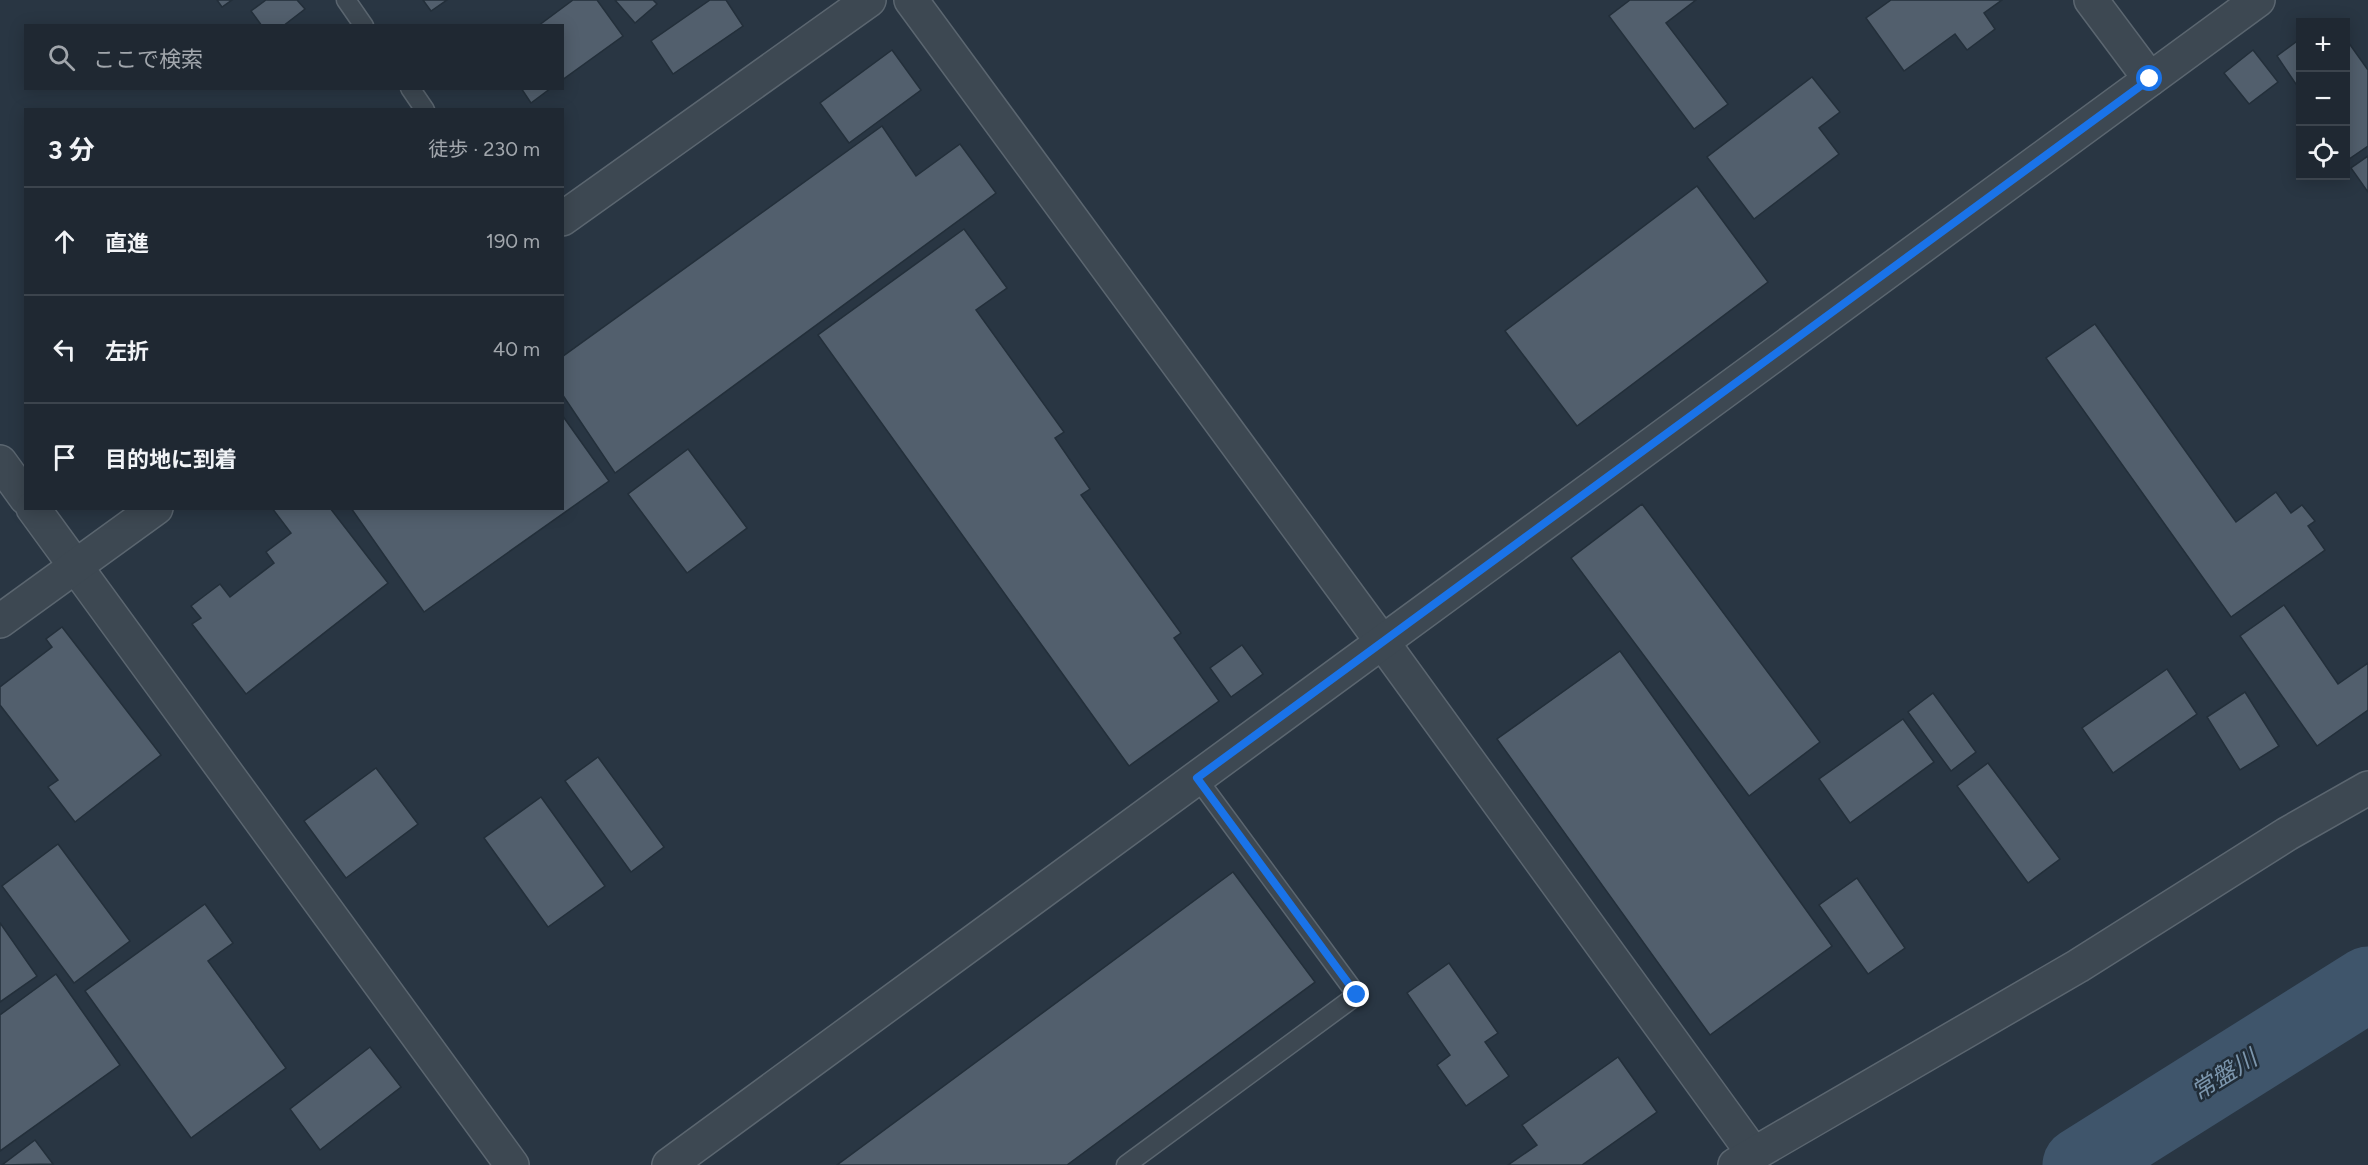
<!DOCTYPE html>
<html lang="ja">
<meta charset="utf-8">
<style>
:root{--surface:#1f2832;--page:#2c343e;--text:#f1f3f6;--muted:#a1a6ac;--line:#3c444d}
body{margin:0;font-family:Figtree,"Noto Sans JP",sans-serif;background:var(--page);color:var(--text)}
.controls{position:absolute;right:18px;top:18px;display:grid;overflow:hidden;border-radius:0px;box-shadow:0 3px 15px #0003}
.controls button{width:54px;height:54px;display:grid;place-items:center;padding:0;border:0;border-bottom:2px solid var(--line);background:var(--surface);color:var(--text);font:30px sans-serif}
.stop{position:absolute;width:18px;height:18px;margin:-14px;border:4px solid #1a73e8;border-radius:50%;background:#fff}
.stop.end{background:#1a73e8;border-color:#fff;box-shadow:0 2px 6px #0008}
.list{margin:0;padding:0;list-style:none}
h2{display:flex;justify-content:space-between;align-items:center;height:78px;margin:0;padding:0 24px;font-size:26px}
h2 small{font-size:20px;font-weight:400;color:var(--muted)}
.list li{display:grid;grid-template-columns:39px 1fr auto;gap:18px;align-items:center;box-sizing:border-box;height:108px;padding:0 24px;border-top:2px solid var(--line)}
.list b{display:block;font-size:22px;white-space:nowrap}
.list em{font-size:20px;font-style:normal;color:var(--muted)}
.icon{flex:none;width:33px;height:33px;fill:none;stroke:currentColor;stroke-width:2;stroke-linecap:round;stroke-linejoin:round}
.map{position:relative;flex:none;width:2368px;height:1165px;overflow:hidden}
.search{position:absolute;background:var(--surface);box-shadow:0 3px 15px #0003;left:24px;top:24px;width:540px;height:66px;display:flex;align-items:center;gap:15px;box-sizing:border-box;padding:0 21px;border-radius:0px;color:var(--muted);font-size:22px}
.panel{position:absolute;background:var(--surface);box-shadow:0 3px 15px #0003;left:24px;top:108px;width:540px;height:402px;border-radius:0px}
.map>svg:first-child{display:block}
</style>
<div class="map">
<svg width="2368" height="1165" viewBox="0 0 2368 1165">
<rect width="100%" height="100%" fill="#293643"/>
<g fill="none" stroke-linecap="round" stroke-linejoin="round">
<polyline stroke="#3f556b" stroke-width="75" points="2080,1165 2368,984"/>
</g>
<g fill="#525f6d" stroke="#232f3a" stroke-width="1.5">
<polygon points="217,0 232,0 222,7"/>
<polygon points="266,0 297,0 305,9 283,26 262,26 251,11"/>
<polygon points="423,0 447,0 431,11"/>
<polygon points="573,0 597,0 623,36 562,80 562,26 538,26"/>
<polygon points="615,0 653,0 657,4 635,23"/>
<polygon points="710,0 726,0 743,26 673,74 651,41"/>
<polygon points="1630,0 1696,0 1666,23 1728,104 1694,129 1609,16"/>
<polygon points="1891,0 2002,0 1984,13 1995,29 1967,50 1955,34 1904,71 1866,18"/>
<polygon points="2300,39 2300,90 2277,56"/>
<polygon points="2346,39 2368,70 2368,146 2349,159 2346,154"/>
<polygon points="892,50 921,90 849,143 820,103"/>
<polygon points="2253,50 2278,82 2249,104 2224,73"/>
<polygon points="1812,77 1840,112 1819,128 1839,154 1754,219 1707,157"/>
<polygon points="521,88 551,88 531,103"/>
<polygon points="882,126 916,176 960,144 996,193 615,473 562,394 562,357"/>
<polygon points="2368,156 2368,192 2351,168"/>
<polygon points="1697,186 1768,282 1577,426 1505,331"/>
<polygon points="964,229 1007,288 976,310 1064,432 1055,438 1090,489 1081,495 1181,633 1174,638 1219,701 1129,766 818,335"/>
<polygon points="2095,324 2236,522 2276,492 2291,513 2302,505 2315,521 2308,526 2325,550 2231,617 2046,358"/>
<polygon points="562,415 609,481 424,612 351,508 562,508"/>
<polygon points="688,449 747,528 687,573 628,494"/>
<polygon points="1642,504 1820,742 1749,796 1571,558"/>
<polygon points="272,508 330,508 388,583 246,694 192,624 201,618 191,606 220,584 230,597 274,563 266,552 291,533"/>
<polygon points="2284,605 2338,684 2368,663 2368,710 2317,746 2240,636"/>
<polygon points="62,627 161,755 75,822 48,787 58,780 0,705 0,687 52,647 46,639"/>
<polygon points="1242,645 1263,674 1231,697 1210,668"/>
<polygon points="1620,651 1832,946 1710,1035 1497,739"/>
<polygon points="2167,669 2197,714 2113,773 2082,728"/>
<polygon points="2245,692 2279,746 2240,770 2207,717"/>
<polygon points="1933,693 1976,752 1951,771 1908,712"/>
<polygon points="1903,719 1934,762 1850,823 1819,779"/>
<polygon points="598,757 664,847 631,872 565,781"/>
<polygon points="1988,763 2060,859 2028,883 1957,786"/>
<polygon points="376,768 418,824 346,878 304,821"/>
<polygon points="541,797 605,886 548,927 484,838"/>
<polygon points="58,844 130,941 74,983 2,886"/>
<polygon points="1233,872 1315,982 1067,1165 837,1165"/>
<polygon points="1857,878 1905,948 1868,974 1819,905"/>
<polygon points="205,904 233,943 208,961 286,1068 191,1138 85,991"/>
<polygon points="0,923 37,976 0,1002"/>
<polygon points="1449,963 1498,1033 1485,1042 1509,1076 1466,1106 1437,1065 1450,1055 1407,993"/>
<polygon points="56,974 120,1065 0,1151 0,1015"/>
<polygon points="370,1047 401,1087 320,1150 290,1109"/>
<polygon points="1618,1057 1657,1112 1582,1165 1508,1165 1537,1145 1522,1125"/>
<polygon points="35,1140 53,1164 2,1165"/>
</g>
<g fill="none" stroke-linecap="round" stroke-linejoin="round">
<defs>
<g id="service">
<polyline points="346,0 364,26"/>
<polyline points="410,88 425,110"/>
<polyline points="1126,1165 1357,995 1197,778"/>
</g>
<g id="minor">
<polyline points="911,0 1383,643 1753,1153"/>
<polyline points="2091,0 2150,79"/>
<polyline points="562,219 869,0"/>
<polyline points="0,462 26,498"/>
<polyline points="33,508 512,1165"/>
<polyline points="0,621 156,508"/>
<polyline points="669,1165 2258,0"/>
</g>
<polyline id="tertiary" points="1735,1165 2078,966 2287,834 2368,788"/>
</defs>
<use href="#service" stroke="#5b6670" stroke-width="21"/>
<use href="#minor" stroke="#5b6670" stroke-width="36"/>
<use href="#tertiary" stroke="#5b6670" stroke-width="36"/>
<use href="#service" stroke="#3d4852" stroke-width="18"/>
<use href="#minor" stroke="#3d4852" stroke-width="33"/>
<use href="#tertiary" stroke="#3d4852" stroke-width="33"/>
</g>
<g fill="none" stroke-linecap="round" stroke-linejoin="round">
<polyline stroke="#1a73e8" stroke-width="8" points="1357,995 1197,778 2150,79"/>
</g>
<g text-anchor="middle" stroke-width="5" stroke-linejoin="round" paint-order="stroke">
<g font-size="24" font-style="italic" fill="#7c96ad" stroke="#212d38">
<text transform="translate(2224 1075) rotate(-32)" y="8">常盤川</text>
</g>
</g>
</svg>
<div class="controls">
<button>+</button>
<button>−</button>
<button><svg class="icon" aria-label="locate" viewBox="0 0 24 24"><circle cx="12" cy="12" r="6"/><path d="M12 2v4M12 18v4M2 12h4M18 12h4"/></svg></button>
</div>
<div class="stop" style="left:2150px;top:79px"></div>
<div class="stop end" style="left:1357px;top:995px"></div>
<div class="search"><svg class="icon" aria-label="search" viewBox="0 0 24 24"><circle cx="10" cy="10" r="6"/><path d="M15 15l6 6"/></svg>ここで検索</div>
<section class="panel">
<h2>3 分<small>徒歩 · 230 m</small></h2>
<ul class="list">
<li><svg class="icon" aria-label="ahead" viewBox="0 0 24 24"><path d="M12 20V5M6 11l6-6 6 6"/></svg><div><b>直進</b></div><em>190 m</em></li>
<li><svg class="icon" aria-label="left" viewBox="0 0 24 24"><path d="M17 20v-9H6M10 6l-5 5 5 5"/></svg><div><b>左折</b></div><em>40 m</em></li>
<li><svg class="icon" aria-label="arrive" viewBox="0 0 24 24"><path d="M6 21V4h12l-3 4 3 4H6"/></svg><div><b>目的地に到着</b></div></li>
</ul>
</section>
</div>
